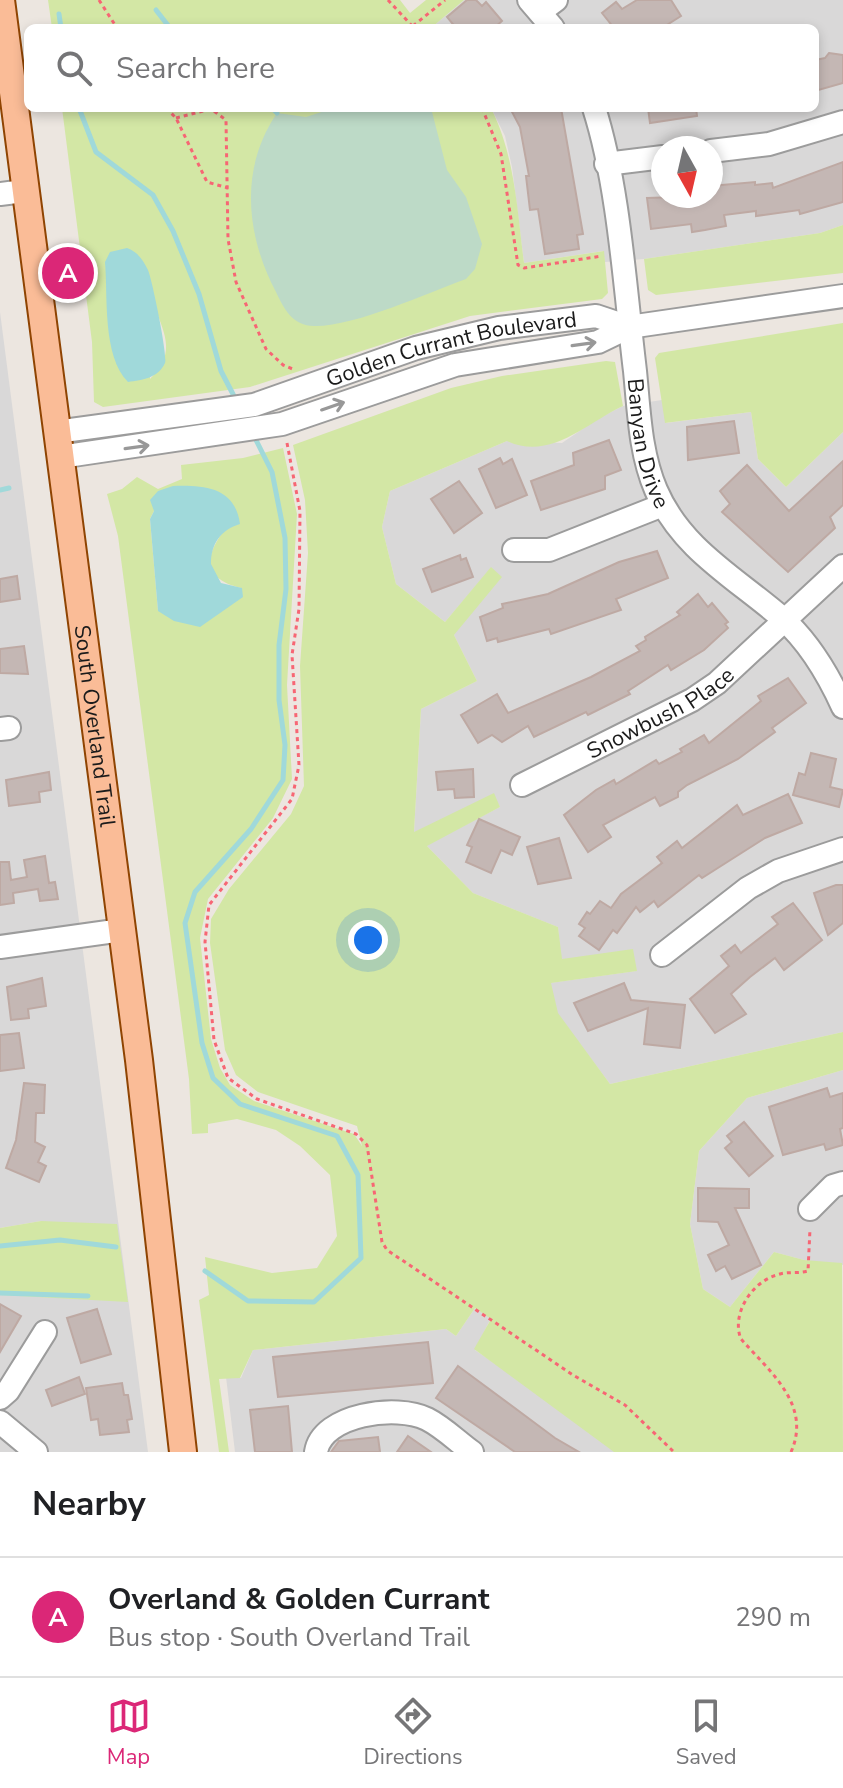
<!DOCTYPE html>
<meta charset="utf-8">
<style>
:root{--surface:#fff;--page:#f6f6f6;--text:#202124;--muted:#757577;--line:#e0e0e0;--accent:#db2777}
body{margin:0;font-family:"Nunito Sans",sans-serif;background:var(--page);color:var(--text)}
.compass{position:absolute;left:651px;top:136px;width:72px;height:72px;border-radius:50%;background:var(--surface);box-shadow:0 4px 12px #0003;rotate:172deg}
.you{position:absolute;left:368px;top:940px;width:28px;height:28px;margin:-20px;border:6px solid #fff;border-radius:50%;background:#1a73e8;box-shadow:0 0 0 12px #1a73e833}
.badge{display:grid;place-items:center;width:52px;height:52px;border-radius:50%;background:var(--accent);color:#fff;font-size:26px;font-weight:700}
.pin{position:absolute;translate:-50% -50%;border:4px solid #fff;box-shadow:0 2px 8px #0006}
.list{margin:0;padding:0;list-style:none}
h2{display:flex;justify-content:space-between;align-items:center;height:104px;margin:0;padding:0 32px;font-size:34px}
h2 small{font-size:26px;font-weight:400;color:var(--muted)}
.list li{display:grid;grid-template-columns:52px 1fr auto;gap:24px;align-items:center;box-sizing:border-box;height:120px;padding:0 32px;border-top:2px solid var(--line)}
.list b{display:block;font-size:30px;white-space:nowrap}
.list p{margin:0;font-size:26px;white-space:nowrap;color:var(--muted)}
.list em{font-size:26px;font-style:normal;color:var(--muted)}
.icon{flex:none;width:44px;height:44px;fill:none;stroke:currentColor;stroke-width:2;stroke-linecap:round;stroke-linejoin:round}
.map{position:relative;flex:none;width:843px;height:1452px;overflow:hidden}
.search{position:absolute;background:var(--surface);box-shadow:0 4px 12px #0003;left:24px;right:24px;top:24px;height:88px;display:flex;align-items:center;gap:20px;box-sizing:border-box;padding:0 28px;border-radius:12px;color:var(--muted);font-size:30px}
.sheet{height:224px;background:var(--surface)}
nav{display:flex;justify-content:space-around;align-items:center;box-sizing:border-box;height:112px;border-top:2px solid var(--line);background:var(--surface);font-size:22px;color:var(--muted)}
nav a{display:grid;justify-items:center;gap:4px}
nav .on{color:var(--accent)}
.map>svg:first-child{display:block}
</style>
<div class="map">
<svg width="843" height="1452" viewBox="0 0 843 1452">
<rect width="100%" height="100%" fill="#ece6e0"/>
<g fill="#d9d8d8" fill-rule="evenodd">
<path d="M464,0H843V225L820,233L644,259L605,262L603,251L524,263L512,167L505,136L491,108H815V28H431ZM663,148H711V196H663Z"/>
<polygon points="0,312 148,1452 0,1452 0,1295 128,1301 41,1221 0,1228"/>
<polygon points="662,400 666,423 751,412 758,459 786,487 843,432 843,1032 610,1084 557,1013 550,983 636,971 633,959 561,959 558,927 473,893 426,845 500,807 496,800 414,833 421,709 477,681 454,635 491,568 445,622 396,584 382,527 390,491 507,441 562,443 597,419 623,406"/>
<polygon points="843,1070 843,1265 804,1260 774,1252 730,1307 703,1289 690,1224 699,1151 747,1098"/>
<polygon points="475,1308 491,1318 475,1350 623,1452 235,1452 226,1377 241,1378 253,1350 446,1329 456,1336"/>
</g>
<g fill="#d3e7a5" fill-rule="evenodd">
<polygon points="48,0 400,0 410,13 426,0 464,0 431,28 52,28"/>
<path d="M62,108H491C515,156 517,209 524,263L604,251L608,293L602,299L470,316L250,387L103,407L94,402L92,342ZM150,287C156,326 183,346 150,379Z"/>
<polygon points="843,225 843,273 656,295 648,290 644,259 820,233"/>
<polygon points="843,323 843,432 786,487 758,459 751,412 665,423 655,358 659,353"/>
<path d="M606,361L615,362L623,406C585,424 550,461 507,441L390,491L382,527L396,584L445,622L491,567L502,577L454,635L477,681L421,709L414,832L494,793L500,807L427,846L473,893L558,927L562,959L633,949L637,971L551,983L558,1013L610,1084L843,1032V1070L747,1098L699,1151L690,1224L703,1289L730,1307L774,1252L804,1260L842,1263L843,1452H614L474,1349L491,1319L475,1308L456,1336L446,1329L253,1350L240,1378L219,1379L229,1452H219L199,1300L209,1295L205,1257L272,1273L317,1268L337,1236L330,1175L300,1146L276,1130L237,1119L208,1124V1133L192,1134L189,1079L118,536L107,494L122,489L137,477L158,489L182,479L181,465L243,458L283,448L297,514L287,685L292,779L273,818L208,899L200,938L211,1039L220,1068L230,1085L254,1101L354,1134L362,1146L357,1126L258,1092L236,1075L225,1050L210,943L211,919L229,889L291,814L304,786L300,666L308,553L305,500L293,445L451,388L502,376ZM154,511L226,528C203,557 203,579 241,588L158,611L150,519Z"/>
<polygon points="41,1221 117,1224 128,1302 0,1295 0,1228"/>
</g>
<path fill="#bddac7" d="M334,108H431L447,170L466,197L482,244L475,269L466,279C427,293 354,327 314,326C293,326 284,309 276,292C246,235 239,169 277,113L306,117Z"/>
<g fill="#a0d9da">
<path d="M127,248C138,252 143,260 148,270C152,279 168,356 165,363C158,378 143,380 128,382C102,356 108,296 105,262L110,252Z"/>
<path d="M173,486C204,485 235,487 240,524C221,530 211,543 211,564L221,583L242,588L243,597L200,627L174,621L158,611L150,519L154,511L150,500L158,491Z"/>
</g>
<g fill="none" stroke-linecap="round" stroke-linejoin="round">
<g stroke="#a0d9da" stroke-width="5">
<polyline points="156,10 170,28"/>
<polyline points="59,14 61,28"/>
<polyline points="79,108 96,152 153,195 173,231 199,294 221,371 236,400"/>
<polyline points="272,108 277,113"/>
<polyline points="0,490 9,488"/>
<polyline points="0,1246 60,1240 116,1247"/>
<polyline points="205,1271 248,1301 314,1302 361,1258 358,1175 337,1136 240,1104 213,1078 202,1043 185,923 195,892 251,829 283,780 285,745 279,700 279,645 286,589 285,538 272,472 253,434"/>
<polyline points="0,1293 88,1296"/>
</g>
</g>
<g fill="#c4b7b4" stroke="#bea9a3" stroke-width="2">
<polygon points="467,0 476,0 482,6 486,2 502,21 494,28 456,28 447,17"/>
<polygon points="637,0 671,0 681,16 662,28 614,28 602,13 616,2 622,9"/>
<polygon points="829,53 843,55 843,83 815,91 815,60 825,58"/>
<polygon points="510,108 561,108 583,234 577,235 579,249 545,254 538,209 530,210 526,176 529,176 520,127"/>
<polygon points="648,108 696,108 697,116 650,123"/>
<polygon points="843,162 843,202 800,214 799,210 756,216 756,211 724,215 726,226 705,230 692,232 691,224 651,229 647,198 711,196 711,186 755,182 755,185 772,183 773,188"/>
<polygon points="734,421 739,453 688,460 687,427"/>
<polygon points="609,440 621,470 605,476 605,489 541,510 531,481 574,465 573,453"/>
<polygon points="500,458 503,464 512,459 527,495 496,508 479,469"/>
<polygon points="843,461 843,505 830,517 835,528 788,572 722,512 730,504 720,491 747,465 789,511"/>
<polygon points="459,481 482,513 454,533 431,499"/>
<polygon points="657,551 668,578 616,599 621,610 551,634 549,629 498,642 497,638 487,641 480,617 503,608 502,604 548,594 619,562"/>
<polygon points="460,555 461,560 466,558 473,577 432,592 423,569"/>
<polygon points="17,576 20,599 0,602 0,579"/>
<polygon points="698,594 708,607 712,603 728,622 725,624 728,628 704,650 671,670 668,665 628,691 630,694 588,715 586,712 534,737 528,726 502,742 492,735 478,743 461,715 497,694 508,713 591,677 640,651 636,646 646,640 645,637 680,615 677,612"/>
<polygon points="24,646 28,674 0,673 0,649"/>
<polygon points="788,678 806,703 772,728 775,732 738,759 687,785 678,792 678,797 660,806 655,797 603,825 611,837 588,852 564,815 596,790 614,780 616,784 656,760 659,764 682,752 680,749 704,735 709,743 761,701 758,696"/>
<polygon points="811,753 836,759 830,787 843,790 839,807 793,795 799,773 805,775"/>
<polygon points="473,769 474,797 455,798 454,789 438,790 436,772"/>
<polygon points="49,772 51,790 39,792 40,802 9,806 6,780"/>
<polygon points="788,794 802,823 765,838 702,878 699,875 658,907 654,901 640,912 636,907 617,933 613,930 599,950 579,936 585,928 579,924 587,912 590,914 600,901 611,908 621,894 662,863 657,857 677,841 682,848 737,805 743,815"/>
<polygon points="479,819 520,837 512,855 501,850 491,873 466,862 472,847 467,845"/>
<polygon points="559,838 571,878 538,884 527,847"/>
<polygon points="45,856 49,883 55,882 58,899 40,901 38,889 13,893 14,903 0,905 0,862 9,862 11,880 27,877 24,860"/>
<polygon points="836,885 843,885 843,923 828,935 814,893"/>
<polygon points="793,903 822,940 784,970 775,958 750,977 731,994 746,1014 715,1033 690,999 729,966 721,956 735,945 741,953 743,951 778,924 772,917"/>
<polygon points="42,978 46,1006 28,1009 29,1018 11,1020 7,987"/>
<polygon points="624,983 631,1000 685,1005 680,1048 644,1044 648,1008 588,1031 574,1003"/>
<polygon points="19,1033 24,1068 0,1071 0,1035"/>
<polygon points="24,1083 45,1085 44,1113 36,1113 35,1142 45,1147 38,1162 46,1166 39,1182 6,1168 16,1140"/>
<polygon points="827,1088 830,1097 843,1093 843,1128 840,1129 843,1145 826,1150 824,1144 783,1155 769,1107"/>
<polygon points="744,1122 773,1156 749,1176 725,1148 732,1142 727,1136"/>
<polygon points="698,1188 749,1189 749,1208 735,1208 761,1265 732,1279 725,1266 716,1271 708,1255 729,1245 718,1222 698,1221"/>
<polygon points="0,1304 21,1316 0,1352"/>
<polygon points="97,1309 111,1354 81,1363 67,1318"/>
<polygon points="428,1342 433,1383 278,1397 273,1357"/>
<polygon points="458,1366 555,1438 579,1452 515,1452 436,1398"/>
<polygon points="79,1377 85,1394 52,1406 46,1390"/>
<polygon points="122,1383 124,1395 128,1395 132,1419 127,1420 129,1432 100,1435 98,1419 91,1420 86,1388"/>
<polygon points="288,1406 292,1452 255,1452 250,1410"/>
<polygon points="408,1436 431,1452 397,1452"/>
<polygon points="378,1437 380,1452 331,1452 339,1441"/>
</g>
<g fill="none" stroke-linecap="round" stroke-linejoin="round">
<defs>
<g id="minor">
<polyline points="529,0 553,28"/>
<polyline points="540,12 556,0"/>
<path id="s1" d="M594,108C619,186 625,289 635,371C639,411 640,453 656,490C681,549 736,578 782,618C809,642 828,674 843,707"/>
<polyline points="711,151 769,144 843,122"/>
<polyline points="606,164 663,157"/>
<polyline points="0,194 24,191"/>
<path id="s2" d="M56,432L254,405L416,348L499,328L596,316L629,327"/>
<polyline points="60,457 282,424 455,365 598,342 629,327 843,296"/>
<polyline points="514,550 549,550 663,505"/>
<polyline points="0,729 9,728"/>
<path id="s3" d="M522,785L692,700L717,683L843,566"/>
<polyline points="0,947 122,930"/>
<polyline points="662,955 748,888 778,871 843,849"/>
<polyline points="810,1209 833,1186 843,1183"/>
<polyline points="0,1398 8,1391 45,1332"/>
<polyline points="0,1422 36,1452"/>
<path d="M316,1452C322,1414 397,1404 427,1419C443,1427 458,1442 472,1452"/>
</g>
<g id="major">
<path id="s4" d="M1,0L139,1060L183,1452"/>
</g>
</defs>
<use href="#minor" stroke="#9c9c9c" stroke-width="26"/>
<use href="#major" stroke="#8f4402" stroke-width="30"/>
<g stroke="#f76674" stroke-width="3" stroke-dasharray="4 4" stroke-linecap="butt">
<polyline points="99,0 117,28"/>
<polyline points="388,0 414,28"/>
<polyline points="413,26 445,0"/>
<polyline points="166,108 176,118 207,182 228,188"/>
<polyline points="482,108 501,154 518,265 524,268 602,256"/>
<polyline points="176,118 211,109 226,120 228,239 236,282 266,349 283,365 295,370"/>
<polyline points="287,443 300,511 299,609 292,655 299,765 292,799 209,905 205,942 214,1040 228,1078 257,1099 356,1134 367,1145 382,1242 387,1250 573,1375 625,1405 674,1452"/>
<path d="M791,1452C812,1405 770,1372 741,1339C731,1315 751,1282 777,1275C787,1271 797,1274 808,1271L810,1229"/>
</g>
<use href="#minor" stroke="#fff" stroke-width="22"/>
<use href="#major" stroke="#fabc97" stroke-width="26"/>
</g>
<defs><path id="oneway-shaft" d="M-6 0H5M1.5-3L5.5 0L1.5 3" fill="none" stroke-width="1.6" stroke-linecap="round" stroke-linejoin="round" transform="scale(2)"/></defs>
<g stroke="#989898">
<use href="#oneway-shaft" transform="translate(584 344) rotate(-8)"/>
<use href="#oneway-shaft" transform="translate(333 406) rotate(-19)"/>
<use href="#oneway-shaft" transform="translate(137 447) rotate(-8)"/>
</g>
<g text-anchor="middle" stroke-width="7" stroke-linejoin="round" paint-order="stroke">
<g font-size="22" fill="#1b1b1b" stroke="#fff">
<text dy="8" stroke="none"><textPath href="#s2" startOffset="406">Golden Currant Boulevard</textPath></text>
<text dy="8" stroke="none"><textPath href="#s1" startOffset="340">Banyan Drive</textPath></text>
<text dy="8" stroke="none"><textPath href="#s3" startOffset="156">Snowbush Place</textPath></text>
<text dy="8" stroke="none"><textPath href="#s4" startOffset="732">South Overland Trail</textPath></text>
</g>
</g>
</svg>
<svg class="compass" viewBox="-18 -18 36 36"><path d="M0-13l5 13h-10z" fill="#e53935"/><path d="M0 13l5-13h-10z" fill="#757577"/></svg>
<div class="you"></div>
<div class="pin badge" style="left:68px;top:273px">A</div>
<div class="search"><svg class="icon" aria-label="search" viewBox="0 0 24 24"><circle cx="10" cy="10" r="6"/><path d="M15 15l6 6"/></svg>Search here</div>
</div>
<section class="sheet">
<h2>Nearby<small></small></h2>
<ul class="list">
<li><span class="badge">A</span><div><b>Overland &amp; Golden Currant</b><p>Bus stop · South Overland Trail</p></div><em>290 m</em></li>
</ul>
</section>
<nav>
<a class="on"><svg class="icon" aria-label="map" viewBox="0 0 24 24"><path d="M3 6l6-2 6 2 6-2v14l-6 2-6-2-6 2zM9 4v14M15 6v14"/></svg>Map</a>
<a><svg class="icon" aria-label="directions" viewBox="0 0 24 24"><path d="M12 3l9 9-9 9-9-9zM9 14v-3h6M13 9l2 2-2 2"/></svg>Directions</a>
<a><svg class="icon" aria-label="saved" viewBox="0 0 24 24"><path d="M7 4h10v16l-5-4-5 4z"/></svg>Saved</a>
</nav>
